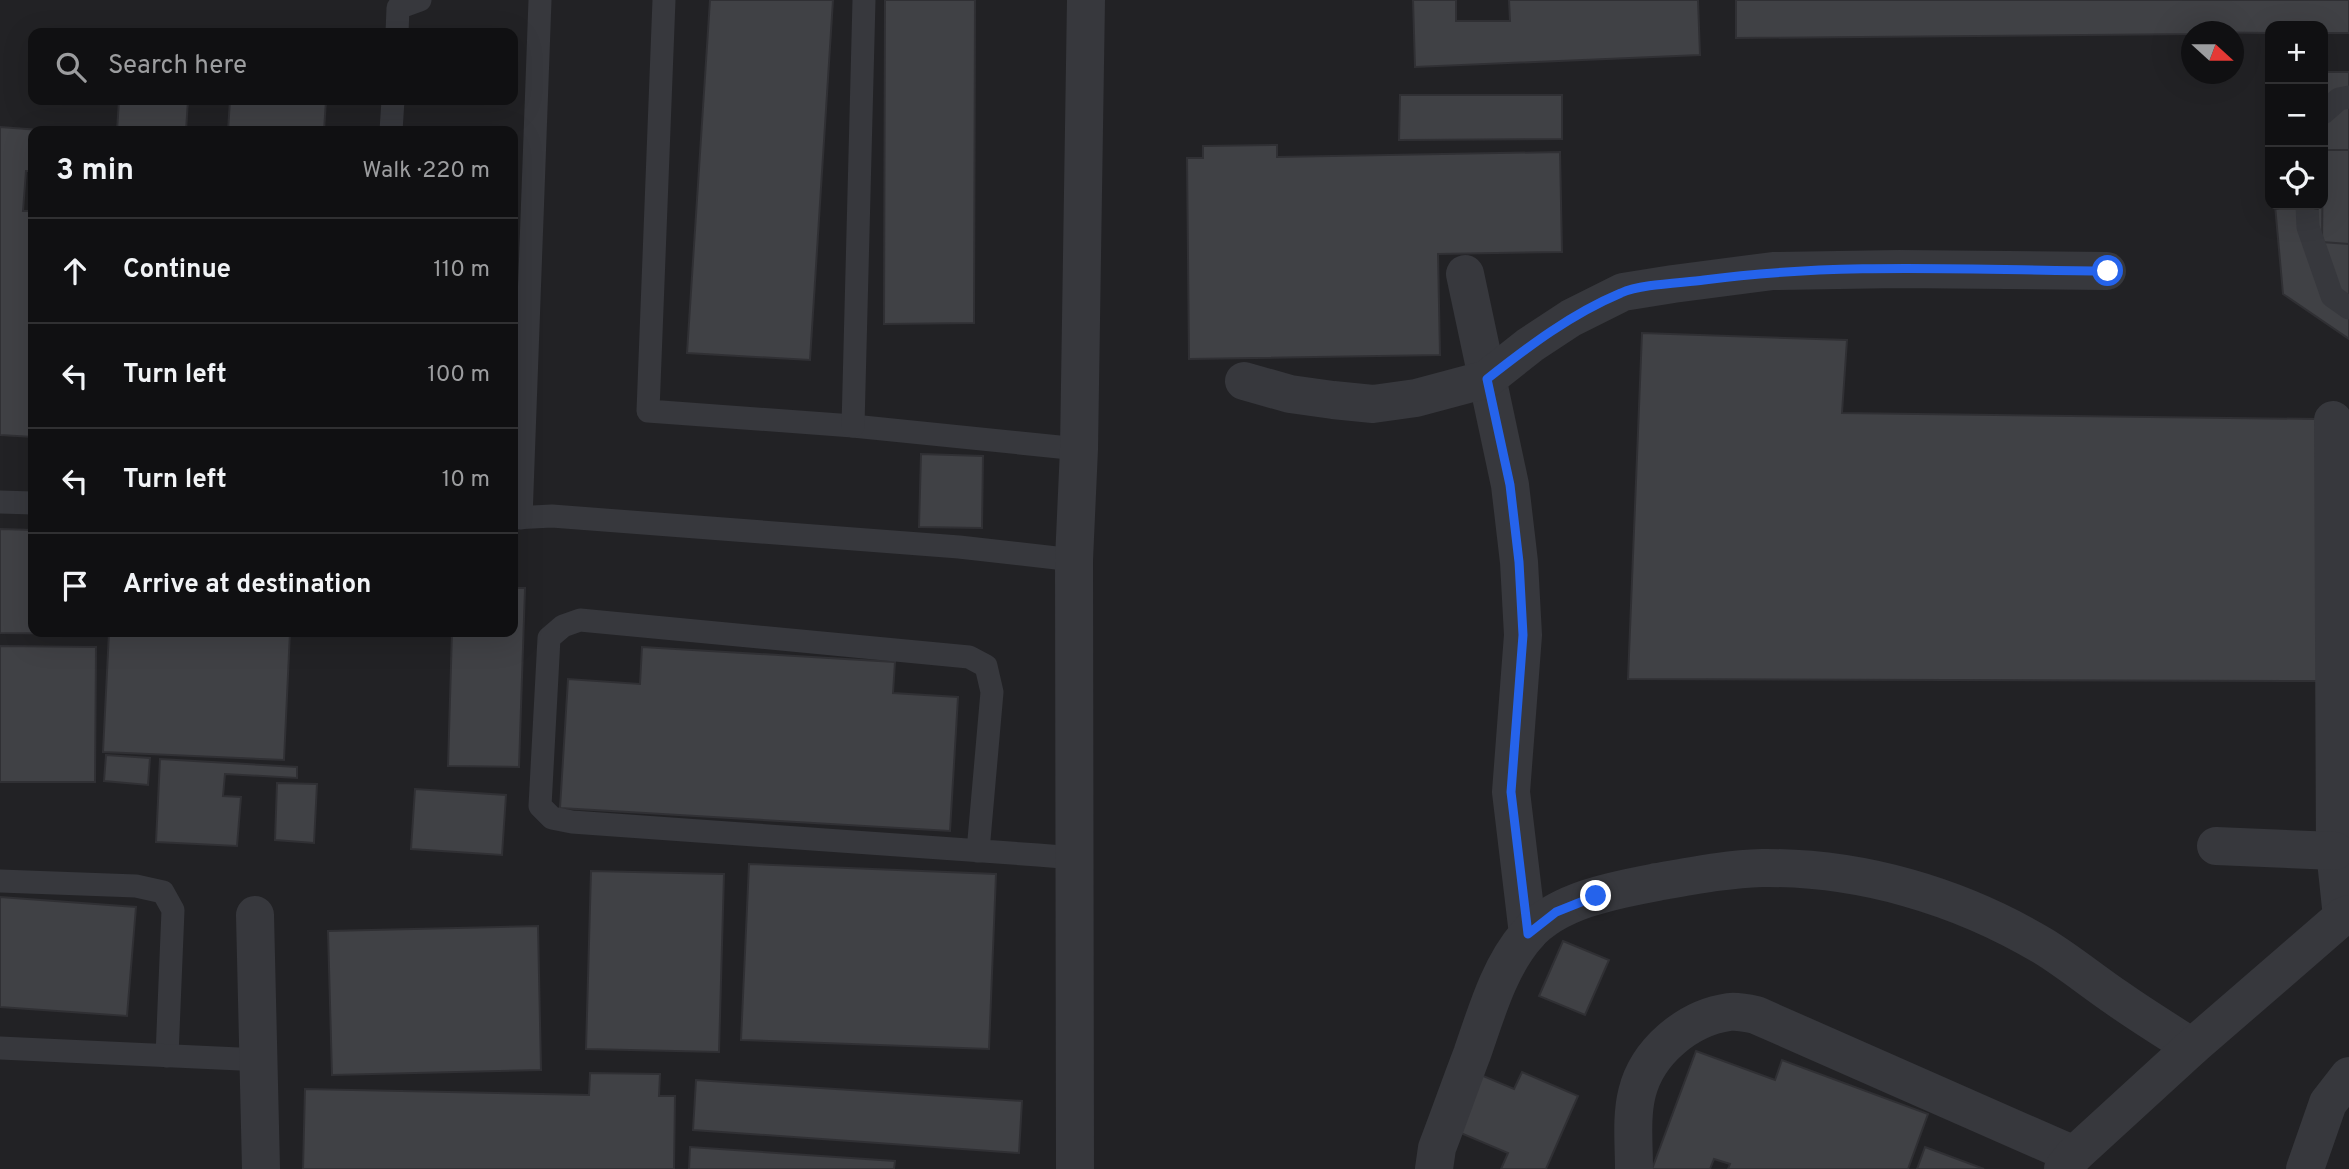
<!DOCTYPE html>
<meta charset="utf-8">
<style>
:root{--surface:#101012;--page:#1e1e20;--text:#f1f3f6;--muted:#9c9d9f;--line:#303032}
body{margin:0;font-family:Overpass,sans-serif;background:var(--page);color:var(--text)}
.controls{position:absolute;right:21px;top:21px;display:grid;overflow:hidden;border-radius:14px;box-shadow:0 7px 28px #0002}
.controls button{width:63px;height:63px;display:grid;place-items:center;padding:0;border:0;border-bottom:2px solid var(--line);background:var(--surface);color:var(--text);font:35px sans-serif}
.compass{position:absolute;left:2181px;top:21px;width:63px;height:63px;border-radius:50%;background:var(--surface);box-shadow:0 7px 28px #0002;rotate:111deg}
.stop{position:absolute;width:21px;height:21px;margin:-16px;border:5px solid #2563eb;border-radius:50%;background:#fff}
.stop.end{background:#2563eb;border-color:#fff;box-shadow:0 2px 7px #0008}
.list{margin:0;padding:0;list-style:none}
h2{display:flex;justify-content:space-between;align-items:center;height:91px;margin:0;padding:0 28px;font-size:30px}
h2 small{font-size:23px;font-weight:400;color:var(--muted)}
.list li{display:grid;grid-template-columns:46px 1fr auto;gap:21px;align-items:center;box-sizing:border-box;height:105px;padding:0 28px;border-top:2px solid var(--line)}
.list b{display:block;font-size:26px;white-space:nowrap}
.list em{font-size:23px;font-style:normal;color:var(--muted)}
.icon{flex:none;width:38px;height:38px;fill:none;stroke:currentColor;stroke-width:2;stroke-linecap:round;stroke-linejoin:round}
.map{position:relative;flex:none;width:2349px;height:1169px;overflow:hidden}
.search{position:absolute;background:var(--surface);box-shadow:0 7px 28px #0002;left:28px;top:28px;width:490px;height:77px;display:flex;align-items:center;gap:18px;box-sizing:border-box;padding:0 24px;border-radius:14px;color:var(--muted);font-size:26px}
.panel{position:absolute;background:var(--surface);box-shadow:0 7px 28px #0002;left:28px;top:126px;width:490px;height:511px;border-radius:14px}
.map>svg:first-child{display:block}
</style>
<div class="map">
<svg width="2349" height="1169" viewBox="0 0 2349 1169">
<rect width="100%" height="100%" fill="#161618"/>
<path fill="#222225" fill-rule="evenodd" d="M0,0H2349V1169H0ZM2270,26H2323V205H2270ZM2192,32H2234V74H2192ZM33,33H513V100H33ZM33,131H513V632H33Z"/>
<g fill="#404145" stroke="#303034" stroke-width="2">
<polygon points="710,0 833,0 810,360 687,353"/>
<polygon points="885,0 975,0 974,323 884,324"/>
<polygon points="1413,0 1456,0 1456,21 1510,21 1509,0 1698,0 1700,55 1415,67"/>
<polygon points="1736,0 2349,0 2349,33 2323,33 2323,26 2270,26 2270,33 2192,32 2192,34 1736,38"/>
<polygon points="2323,72 2349,72 2349,339 2283,294 2275,205 2323,205"/>
<polygon points="1400,95 1562,95 1562,139 1399,140"/>
<polygon points="119,100 188,100 186,131 117,131"/>
<polygon points="230,100 326,100 324,131 228,131"/>
<polygon points="0,127 54,131 33,131 33,171 26,171 23,211 33,211 33,437 0,435"/>
<polygon points="1277,145 1277,157 1560,152 1562,252 1438,254 1440,355 1189,359 1187,158 1203,158 1203,146"/>
<polygon points="2323,150 2349,150 2349,244 2322,242"/>
<polygon points="1642,333 1847,340 1842,413 2317,419 2320,681 1628,679"/>
<polygon points="921,454 983,456 982,528 919,527"/>
<polygon points="0,529 33,530 33,632 101,632 101,634 0,633"/>
<polygon points="513,588 525,588 519,767 448,766 452,632 513,632"/>
<polygon points="109,632 290,632 284,760 103,752"/>
<polygon points="0,646 96,647 95,782 0,782"/>
<polygon points="642,647 895,662 893,693 958,697 950,831 560,808 568,679 640,684"/>
<polygon points="106,755 150,758 148,785 104,781"/>
<polygon points="160,759 297,767 297,778 225,774 223,796 241,797 237,846 156,842"/>
<polygon points="277,783 317,784 314,843 275,840"/>
<polygon points="415,789 506,795 502,855 411,849"/>
<polygon points="749,864 996,874 989,1049 741,1040"/>
<polygon points="591,871 724,874 719,1052 586,1049"/>
<polygon points="0,897 136,907 127,1016 0,1007"/>
<polygon points="538,926 541,1070 332,1075 328,931"/>
<polygon points="1563,941 1609,960 1585,1015 1539,996"/>
<polygon points="1696,1051 1775,1080 1782,1060 1928,1114 1908,1169 1728,1169 1730,1164 1714,1159 1710,1169 1652,1169"/>
<polygon points="1522,1072 1578,1096 1546,1169 1501,1169 1508,1153 1456,1131 1481,1075 1514,1089"/>
<polygon points="590,1073 660,1074 659,1096 675,1096 674,1169 303,1169 305,1089 589,1095"/>
<polygon points="696,1080 1022,1101 1019,1153 693,1130"/>
<polygon points="690,1147 895,1161 894,1169 689,1169"/>
<polygon points="1925,1147 1984,1169 1917,1169"/>
</g>
<g fill="none" stroke-linecap="round" stroke-linejoin="round">
<g stroke="#37383d" stroke-width="23">
<polyline points="664,0 648,411 853,426 1079,449"/>
<polyline points="397,33 398,8 420,0"/>
<polyline points="2323,113 2339,99 2349,97"/>
<polyline points="391,131 393,100"/>
<polyline points="2307,205 2308,227 2332,296 2349,308"/>
<polyline points="853,426 864,0"/>
<polyline points="0,502 33,503"/>
<polyline points="513,518 552,516 959,547 1074,560"/>
<polyline points="521,518 540,0"/>
<polyline points="978,851 992,692 986,666 969,657 580,620 563,626 549,638 540,806 552,818 572,822 1038,855 1075,858"/>
<polyline points="0,881 136,886 163,892 173,910 167,1056"/>
<polyline points="0,1048 259,1060"/>
</g>
<g stroke="#37383d" stroke-width="38">
<polyline points="1465,274 1510,485 1519,562 1523,635 1511,792 1528,934"/>
<polyline points="1244,381 1290,394 1333,400 1373,404 1416,398 1487,379 1530,345 1571,318 1623,292 1673,284 1773,271 1899,269 2107,271"/>
<polyline points="2333,420 2335,851 2342,917"/>
<polyline points="2216,846 2335,851"/>
<polyline points="255,915 261,1169"/>
<polyline points="1075,1169 1074,560 1079,449 1086,0"/>
<path d="M1434,1169L1437,1148C1449,1117 1460,1085 1472,1054C1486,1014 1499,967 1527,935C1557,900 1615,890 1657,882C1692,876 1727,869 1762,868C1861,867 1959,896 2043,946C2069,962 2092,981 2117,998C2141,1015 2167,1031 2192,1047"/>
<path d="M1634,1169C1634,1144 1631,1117 1637,1093C1647,1052 1687,1018 1729,1012C1737,1011 1747,1013 1756,1015L2074,1155"/>
<polyline points="2063,1169 2074,1155 2192,1047 2342,917 2349,914"/>
<polyline points="2305,1169 2328,1103 2349,1076"/>
</g>
</g>
<g fill="none" stroke-linecap="round" stroke-linejoin="round">
<path stroke="#2563eb" stroke-width="9" d="M1596,896L1556,912L1528,934L1511,792L1523,635L1519,562L1510,485L1487,379C1529,346 1571,314 1621,293C1641,284 1681,283 1704,280C1838,262 1973,270 2108,271"/>
</g>
</svg>
<div class="controls">
<button>+</button>
<button>−</button>
<button><svg class="icon" aria-label="locate" viewBox="0 0 24 24"><circle cx="12" cy="12" r="6"/><path d="M12 2v4M12 18v4M2 12h4M18 12h4"/></svg></button>
</div>
<svg class="compass" viewBox="-18 -18 36 36"><path d="M0-13l5 13h-10z" fill="#e53935"/><path d="M0 13l5-13h-10z" fill="#9c9d9f"/></svg>
<div class="stop" style="left:2108px;top:271px"></div>
<div class="stop end" style="left:1596px;top:896px"></div>
<div class="search"><svg class="icon" aria-label="search" viewBox="0 0 24 24"><circle cx="10" cy="10" r="6"/><path d="M15 15l6 6"/></svg>Search here</div>
<section class="panel">
<h2>3 min<small>Walk · 220 m</small></h2>
<ul class="list">
<li><svg class="icon" aria-label="ahead" viewBox="0 0 24 24"><path d="M12 20V5M6 11l6-6 6 6"/></svg><div><b>Continue</b></div><em>110 m</em></li>
<li><svg class="icon" aria-label="left" viewBox="0 0 24 24"><path d="M17 20v-9H6M10 6l-5 5 5 5"/></svg><div><b>Turn left</b></div><em>100 m</em></li>
<li><svg class="icon" aria-label="left" viewBox="0 0 24 24"><path d="M17 20v-9H6M10 6l-5 5 5 5"/></svg><div><b>Turn left</b></div><em>10 m</em></li>
<li><svg class="icon" aria-label="arrive" viewBox="0 0 24 24"><path d="M6 21V4h12l-3 4 3 4H6"/></svg><div><b>Arrive at destination</b></div></li>
</ul>
</section>
</div>
